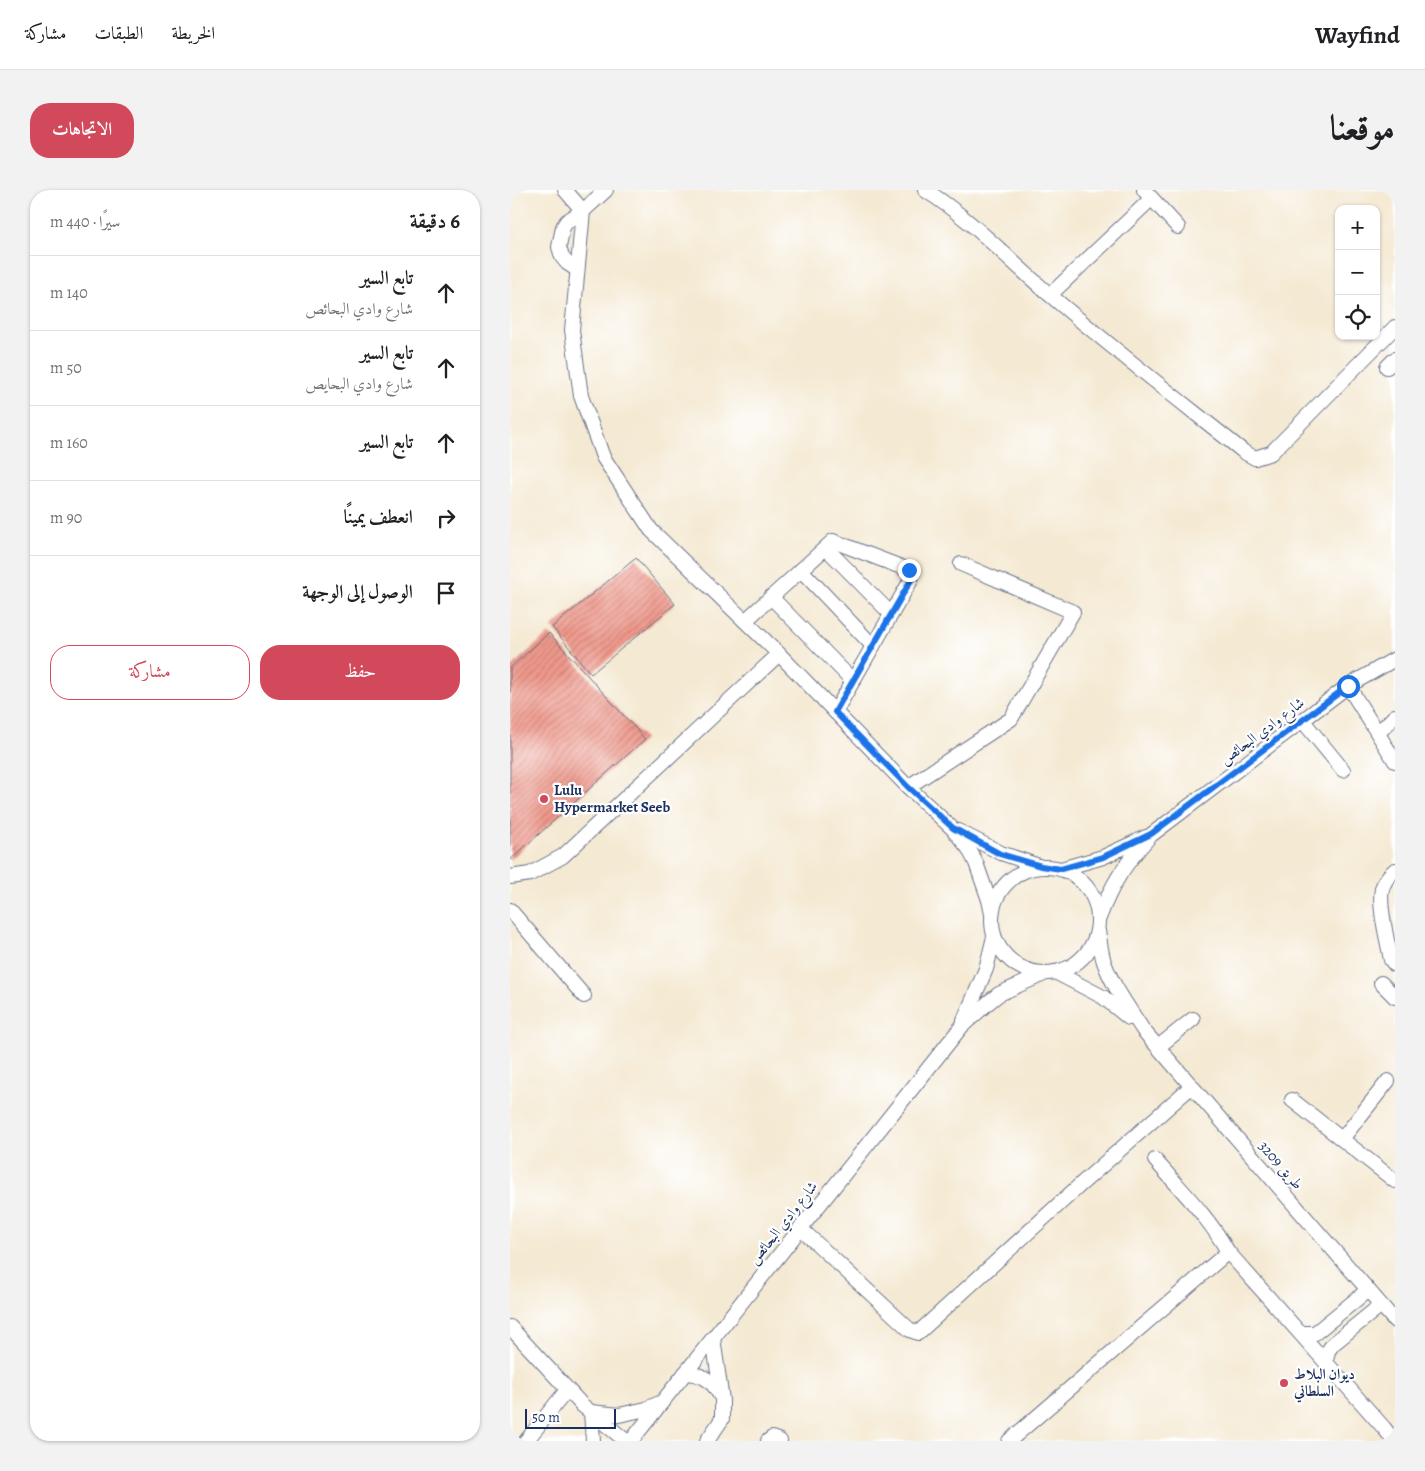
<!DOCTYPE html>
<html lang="ar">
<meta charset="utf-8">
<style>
:root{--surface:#fff;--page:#f2f2f2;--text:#202124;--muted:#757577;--line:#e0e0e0;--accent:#d1495b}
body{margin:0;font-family:Alegreya,Amiri,serif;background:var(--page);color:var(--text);direction:rtl}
.controls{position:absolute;right:15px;top:15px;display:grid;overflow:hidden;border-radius:10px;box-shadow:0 1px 4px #0004}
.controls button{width:45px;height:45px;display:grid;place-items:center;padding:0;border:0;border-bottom:1px solid var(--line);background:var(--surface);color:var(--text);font:25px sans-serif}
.scale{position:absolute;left:15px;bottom:12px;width:91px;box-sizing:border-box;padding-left:5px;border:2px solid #1b2f5e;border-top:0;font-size:14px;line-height:18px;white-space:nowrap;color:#1b2f5e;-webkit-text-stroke:4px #fff;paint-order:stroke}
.stop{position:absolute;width:15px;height:15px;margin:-11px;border:4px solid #1a73e8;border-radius:50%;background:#fff}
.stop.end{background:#1a73e8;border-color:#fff;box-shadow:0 1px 5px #0008}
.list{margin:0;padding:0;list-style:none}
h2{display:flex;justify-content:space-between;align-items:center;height:65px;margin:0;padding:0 20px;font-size:21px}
h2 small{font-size:16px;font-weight:400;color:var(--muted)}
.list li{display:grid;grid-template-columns:32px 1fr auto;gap:15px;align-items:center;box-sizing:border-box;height:75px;padding:0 20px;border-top:1px solid var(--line)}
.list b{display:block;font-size:19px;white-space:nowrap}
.list p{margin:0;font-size:16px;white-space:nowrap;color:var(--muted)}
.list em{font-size:16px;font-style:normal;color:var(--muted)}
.actions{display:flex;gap:10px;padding:15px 20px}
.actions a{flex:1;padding:11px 0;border:1px solid var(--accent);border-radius:20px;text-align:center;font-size:18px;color:var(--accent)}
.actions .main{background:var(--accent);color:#fff}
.icon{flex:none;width:28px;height:28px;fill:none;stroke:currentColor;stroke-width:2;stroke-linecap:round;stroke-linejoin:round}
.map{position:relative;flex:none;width:885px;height:1251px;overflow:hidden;direction:ltr;border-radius:20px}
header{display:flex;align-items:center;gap:30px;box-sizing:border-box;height:70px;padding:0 25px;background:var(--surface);border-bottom:1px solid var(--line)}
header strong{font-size:24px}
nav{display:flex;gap:28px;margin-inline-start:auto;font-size:18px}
.intro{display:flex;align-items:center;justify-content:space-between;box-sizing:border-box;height:120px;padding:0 30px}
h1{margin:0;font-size:35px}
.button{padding:12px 22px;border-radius:20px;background:var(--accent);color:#fff;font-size:18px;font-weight:700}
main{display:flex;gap:30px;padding:0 30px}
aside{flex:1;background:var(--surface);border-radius:20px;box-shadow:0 1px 4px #0004}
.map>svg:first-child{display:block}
</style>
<header>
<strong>Wayfind</strong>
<nav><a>الخريطة</a><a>الطبقات</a><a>مشاركة</a></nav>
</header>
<div class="intro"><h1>موقعنا</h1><a class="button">الاتجاهات</a></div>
<main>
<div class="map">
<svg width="885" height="1251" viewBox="0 0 885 1251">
<defs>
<pattern id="building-hatch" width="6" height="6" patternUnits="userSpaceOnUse" patternTransform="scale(1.25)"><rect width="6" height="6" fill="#f0998b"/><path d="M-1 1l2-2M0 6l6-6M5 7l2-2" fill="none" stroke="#c27d75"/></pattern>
</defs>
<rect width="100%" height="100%" fill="#fff"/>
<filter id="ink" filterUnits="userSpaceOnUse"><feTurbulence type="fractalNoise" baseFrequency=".02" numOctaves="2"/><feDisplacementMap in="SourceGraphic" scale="10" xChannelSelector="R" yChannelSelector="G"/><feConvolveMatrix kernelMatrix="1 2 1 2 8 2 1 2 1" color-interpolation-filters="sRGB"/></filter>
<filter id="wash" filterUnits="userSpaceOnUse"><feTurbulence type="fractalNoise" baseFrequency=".0096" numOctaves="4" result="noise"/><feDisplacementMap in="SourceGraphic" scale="20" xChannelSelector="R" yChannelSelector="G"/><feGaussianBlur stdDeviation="1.12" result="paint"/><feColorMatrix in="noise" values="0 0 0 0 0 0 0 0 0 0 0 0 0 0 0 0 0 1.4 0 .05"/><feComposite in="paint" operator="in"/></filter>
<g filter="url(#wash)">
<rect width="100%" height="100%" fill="#f4e9d2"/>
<g id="blocks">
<g fill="url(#building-hatch)">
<polygon points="126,368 165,414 81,484 42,437"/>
<polygon points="39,443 135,549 0,670 0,478"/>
</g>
</g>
</g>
<g filter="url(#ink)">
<use href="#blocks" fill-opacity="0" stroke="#677087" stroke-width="1"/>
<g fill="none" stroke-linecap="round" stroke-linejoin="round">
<defs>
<g id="minor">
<polyline points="55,0 73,21 62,140 71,206 93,267 141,340 269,464 398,597 443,639 459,659 466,673 479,710 482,724"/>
<path d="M415,0C461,29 499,70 540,105C603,159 669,210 734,262L745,268L761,263L885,137"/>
<polyline points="634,0 668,37"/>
<polyline points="66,79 57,73 52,67 49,57 53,37 57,31 73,21 96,0"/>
<polyline points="540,105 641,9"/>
<polyline points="877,177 885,169"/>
<polyline points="316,358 381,424"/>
<polyline points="291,380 363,456"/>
<polyline points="261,407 343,491"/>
<polyline points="235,431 323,351 399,380 401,390 325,522"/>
<polyline points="838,496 885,571"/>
<polyline points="793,531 833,580"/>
<polyline points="868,543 885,526"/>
<polyline points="398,597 501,529 563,422 451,374"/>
<polyline points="448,641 491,663 529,676"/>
<circle cx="535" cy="730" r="53"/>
<polyline points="551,679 593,667 636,647"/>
<path d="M885,680C879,685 874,691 872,699C868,716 878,752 881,770L885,775"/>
<polyline points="0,687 20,684 53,666 269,464"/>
<polyline points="0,720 74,806"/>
<path d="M589,728C603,691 615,674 641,645L838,496L885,469"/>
<path d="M588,741C590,752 591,762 594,772C603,797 619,818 633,840L885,1131"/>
<polyline points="545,782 593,807 619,828"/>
<polyline points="871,793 885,807"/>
<polyline points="454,830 476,779 484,747"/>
<polyline points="648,857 683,829"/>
<polyline points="782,910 885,991"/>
<polyline points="832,949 878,891"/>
<path d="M645,970C670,999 699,1027 718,1062L874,1238L882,1248V1251"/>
<polyline points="290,1038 400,1140 408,1143 570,995 682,896"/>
<polyline points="0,1137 72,1215 116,1251"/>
<polyline points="791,1143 805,1143 858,1100"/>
<polyline points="816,1171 818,1161 823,1154 871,1115"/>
<path d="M175,1183C192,1184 201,1189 210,1205"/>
<polyline points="16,1251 57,1200"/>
<polyline points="83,1251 81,1222 109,1225 136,1219 152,1212"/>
<polyline points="121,1251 452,836 479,812 489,804 536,783"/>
<polyline points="197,1251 212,1229 212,1210 203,1148"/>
<polyline points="258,1251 262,1248 270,1251"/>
<polyline points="499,1251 718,1062"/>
</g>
</defs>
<use href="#minor" stroke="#677087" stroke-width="16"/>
<use href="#minor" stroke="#fff" stroke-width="14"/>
</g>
</g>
<g fill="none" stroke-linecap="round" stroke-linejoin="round" filter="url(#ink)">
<polyline stroke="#1a73e8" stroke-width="6" points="399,380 401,390 325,522 398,597 443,638 490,664 531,676 551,679 593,667 641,644 838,496"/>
</g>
<g fill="#d1495b" stroke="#fff" stroke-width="2">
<circle cx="34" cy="609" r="5"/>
<circle cx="774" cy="1193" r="5"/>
</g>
<g text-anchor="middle" stroke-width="4.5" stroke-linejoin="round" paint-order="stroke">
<g font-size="15" fill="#1b2f5e" stroke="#fff">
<text transform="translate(752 541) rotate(-37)" y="5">شارع وادي البحائص</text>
<text transform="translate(771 975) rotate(49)" y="5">طريق 3209</text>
<text transform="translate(273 1033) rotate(-52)" y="5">شارع وادي البحائص</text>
</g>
<g font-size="15" font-weight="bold" fill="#1b2f5e" stroke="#fff" text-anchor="start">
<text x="44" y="605">Lulu<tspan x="44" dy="17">Hypermarket Seeb</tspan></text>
<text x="784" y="1189">ديوان البلاط<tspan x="784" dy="17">السلطاني</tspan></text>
</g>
</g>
</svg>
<div class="controls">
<button>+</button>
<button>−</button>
<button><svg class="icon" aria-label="locate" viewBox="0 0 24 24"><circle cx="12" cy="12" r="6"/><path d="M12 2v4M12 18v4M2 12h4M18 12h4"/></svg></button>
</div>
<div class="scale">50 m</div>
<div class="stop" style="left:838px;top:496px"></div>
<div class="stop end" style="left:399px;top:380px"></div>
</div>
<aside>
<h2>6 دقيقة<small>سيرًا · 440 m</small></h2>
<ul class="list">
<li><svg class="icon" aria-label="ahead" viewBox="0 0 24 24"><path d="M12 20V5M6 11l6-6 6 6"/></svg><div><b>تابع السير</b><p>شارع وادي البحائص</p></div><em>140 m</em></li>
<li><svg class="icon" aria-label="ahead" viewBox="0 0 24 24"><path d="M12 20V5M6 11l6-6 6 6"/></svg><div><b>تابع السير</b><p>شارع وادي البحايص</p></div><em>50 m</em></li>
<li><svg class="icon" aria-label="ahead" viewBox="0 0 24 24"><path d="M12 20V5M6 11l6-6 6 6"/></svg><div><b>تابع السير</b></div><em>160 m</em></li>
<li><svg class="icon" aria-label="right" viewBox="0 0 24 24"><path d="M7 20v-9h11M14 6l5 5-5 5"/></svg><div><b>انعطف يمينًا</b></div><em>90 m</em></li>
<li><svg class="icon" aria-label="arrive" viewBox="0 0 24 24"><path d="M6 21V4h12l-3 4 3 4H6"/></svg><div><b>الوصول إلى الوجهة</b></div></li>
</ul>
<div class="actions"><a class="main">حفظ</a><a>مشاركة</a></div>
</aside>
</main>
